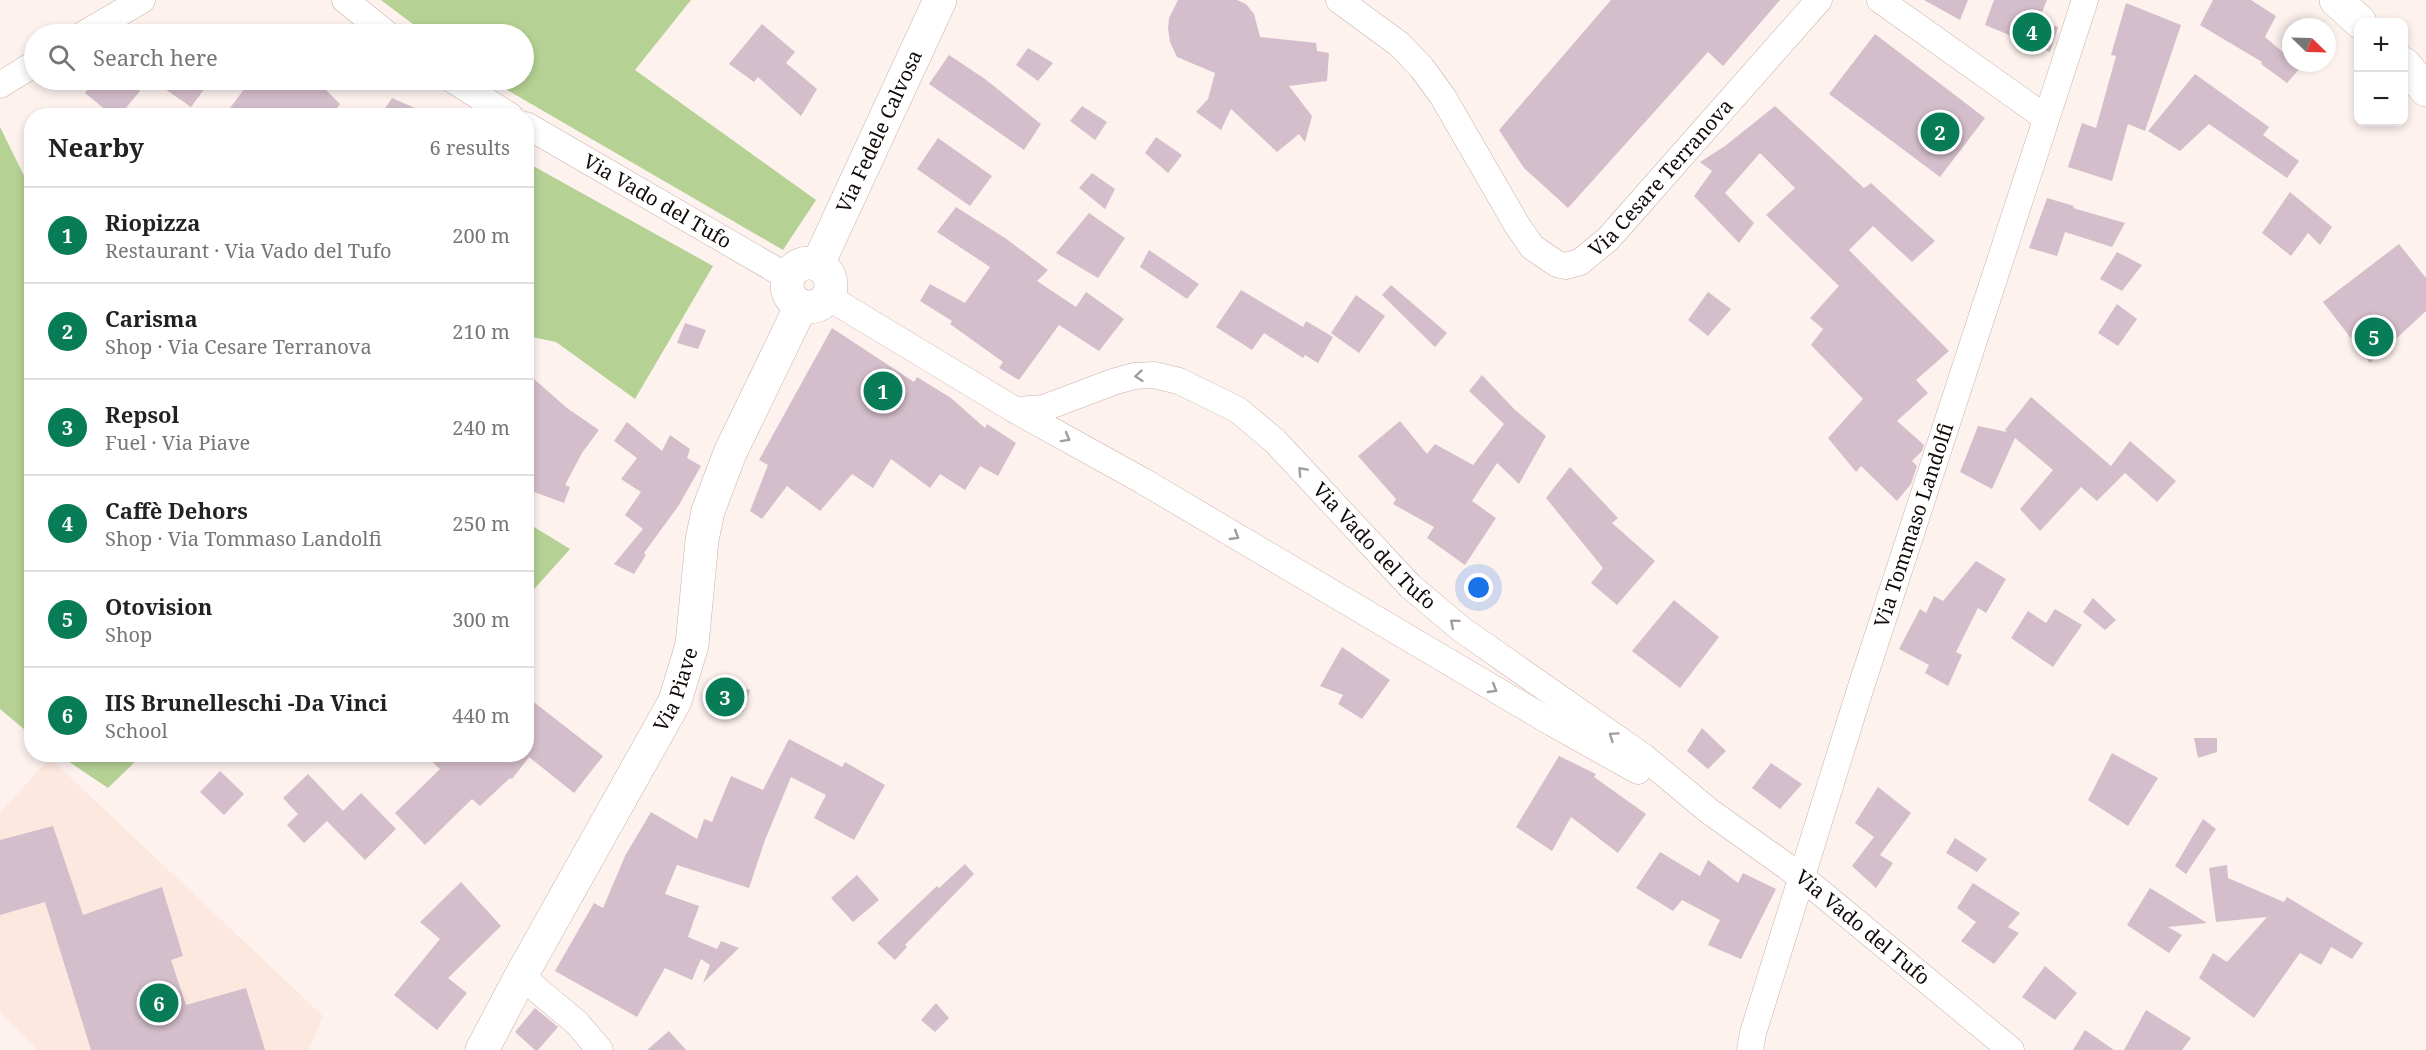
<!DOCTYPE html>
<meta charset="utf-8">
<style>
:root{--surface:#fff;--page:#f6f6f6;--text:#222;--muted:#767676;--line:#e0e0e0;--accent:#087b57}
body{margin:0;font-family:"Noto Serif",serif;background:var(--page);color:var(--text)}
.controls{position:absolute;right:18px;top:18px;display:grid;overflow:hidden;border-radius:12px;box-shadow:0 3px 9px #0003}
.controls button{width:54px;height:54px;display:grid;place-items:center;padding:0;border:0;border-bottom:2px solid var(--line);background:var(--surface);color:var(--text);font:30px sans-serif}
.compass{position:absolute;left:2282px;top:18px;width:54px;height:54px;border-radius:50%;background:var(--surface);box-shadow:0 3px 9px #0003;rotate:113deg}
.you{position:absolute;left:1479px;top:588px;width:21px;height:21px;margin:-15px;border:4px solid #fff;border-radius:50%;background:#1a73e8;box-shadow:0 0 0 9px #1a73e833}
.badge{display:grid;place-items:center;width:39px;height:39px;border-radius:50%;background:var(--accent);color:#fff;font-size:20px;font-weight:700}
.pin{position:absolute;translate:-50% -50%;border:3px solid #fff;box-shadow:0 2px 6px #0006}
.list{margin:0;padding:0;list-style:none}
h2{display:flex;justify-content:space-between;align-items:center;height:78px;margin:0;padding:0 24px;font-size:26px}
h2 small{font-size:20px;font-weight:400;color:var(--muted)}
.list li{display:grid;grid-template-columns:39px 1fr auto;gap:18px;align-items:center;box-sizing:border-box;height:96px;padding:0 24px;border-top:2px solid var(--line)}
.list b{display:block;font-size:22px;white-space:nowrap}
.list p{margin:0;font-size:20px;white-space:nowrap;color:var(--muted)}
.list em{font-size:20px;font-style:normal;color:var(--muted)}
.icon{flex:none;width:33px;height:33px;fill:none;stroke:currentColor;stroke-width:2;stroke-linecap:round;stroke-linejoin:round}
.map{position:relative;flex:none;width:2426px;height:1050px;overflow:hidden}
.search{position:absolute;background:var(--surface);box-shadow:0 3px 9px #0003;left:24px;top:24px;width:510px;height:66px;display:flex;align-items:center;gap:15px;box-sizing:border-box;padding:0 21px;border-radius:33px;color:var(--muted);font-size:22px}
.panel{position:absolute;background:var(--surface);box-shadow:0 3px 9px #0003;left:24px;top:108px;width:510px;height:654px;border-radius:24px}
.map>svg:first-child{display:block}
</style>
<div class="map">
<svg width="2426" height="1050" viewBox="0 0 2426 1050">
<rect width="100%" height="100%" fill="#fdf2ee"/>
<polygon fill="#fce8df" points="50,758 323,1016 309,1050 38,1050 0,1012 0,813"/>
<g fill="#b5d194">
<polygon points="381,0 691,0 635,70 816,200 783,250 490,80 524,80 524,34 426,34"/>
<polygon points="0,127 31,190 31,735 0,709"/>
<polygon points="526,162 713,266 635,399 556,342 527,336"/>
<polygon points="526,522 570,549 527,597 526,597"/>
<polygon points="59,755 142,754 142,755 108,788"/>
</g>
<g fill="#d4becb">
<polygon points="1178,0 1237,0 1246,4 1254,14 1260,37 1316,43 1317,51 1329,53 1327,81 1289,86 1312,116 1305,142 1299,134 1277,152 1231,109 1221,130 1196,112 1208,99 1215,73 1177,57 1170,42 1168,29 1169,18"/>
<polygon points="1611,0 1780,0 1723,66 1708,52 1568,208 1524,168 1499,130"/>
<polygon points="1924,0 1968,0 1960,20"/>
<polygon points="1994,0 2047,0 2038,22 2058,27 2050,52 1985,25"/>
<polygon points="2213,0 2251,0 2276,16 2265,37 2291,59 2291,63 2296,63 2301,67 2287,83 2261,64 2262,62 2200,25"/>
<polygon points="2126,3 2181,25 2145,131 2128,124 2112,181 2068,167 2082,123 2096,128 2116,56 2111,55"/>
<polygon points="762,24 795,52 786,63 817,89 801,116 758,77 754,82 729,64"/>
<polygon points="1875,34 1985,118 1940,177 1829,94"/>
<polygon points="1028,48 1053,63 1038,81 1016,65"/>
<polygon points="949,55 985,79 1041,124 1024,150 929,84"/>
<polygon points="2195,74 2269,127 2263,135 2299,161 2287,178 2209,124 2180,151 2148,131"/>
<polygon points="95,80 126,80 140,91 119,116 113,116 85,93"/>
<polygon points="152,80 211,80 191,107"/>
<polygon points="251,80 316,80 340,104 331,116 224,116"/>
<polygon points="392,98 433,116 380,116"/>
<polygon points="1082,106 1107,122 1095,140 1070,121"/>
<polygon points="1775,106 1864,188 1871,183 1935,241 1912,262 1873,226 1849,250 1949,351 1916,380 1928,393 1897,421 1924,445 1922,451 1912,461 1917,466 1911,484 1897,501 1861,466 1856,472 1828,438 1863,399 1811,345 1823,329 1810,318 1839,286 1766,215 1795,188 1760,153 1725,193 1754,223 1739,243 1694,196 1712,171 1700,162 1725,146"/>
<polygon points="1156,137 1182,155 1168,173 1145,153"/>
<polygon points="938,138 992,176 970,206 917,169"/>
<polygon points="1092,173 1115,189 1105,209 1079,188"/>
<polygon points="2290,192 2332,227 2320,245 2308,233 2291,256 2262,233"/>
<polygon points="2047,198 2074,206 2073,208 2125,223 2112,247 2065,232 2057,256 2029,248"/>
<polygon points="956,207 1005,238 1048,270 1037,281 1076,307 1086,292 1124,319 1099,351 1059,325 1019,380 999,368 1003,362 950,324 952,321 920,301 930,284 965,303 990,267 937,232"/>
<polygon points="1089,213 1125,238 1098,278 1056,253"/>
<polygon points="2399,244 2426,278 2426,311 2370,363 2323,302"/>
<polygon points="1149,250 1199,284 1187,299 1140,267"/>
<polygon points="2117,252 2142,265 2122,291 2100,279"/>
<polygon points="1391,285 1447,333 1435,347 1382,295"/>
<polygon points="1241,290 1303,327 1306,321 1333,337 1318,363 1305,355 1303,358 1264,333 1252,350 1216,327"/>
<polygon points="1708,292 1731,309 1708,336 1688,320"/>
<polygon points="1356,295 1385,316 1359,353 1331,333"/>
<polygon points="2117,304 2137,319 2118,346 2098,333"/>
<polygon points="685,323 706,330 698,349 677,343"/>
<polygon points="832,328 914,382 917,377 951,398 985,428 987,424 1016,443 998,476 980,466 965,490 940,474 930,488 891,459 873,488 852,474 820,511 787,486 762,519 750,511 768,465 759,460"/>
<polygon points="526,372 567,408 599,430 582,453 565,485 570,487 564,503 526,489"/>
<polygon points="1482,375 1514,409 1546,436 1519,484 1497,463 1472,501 1496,518 1465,565 1427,538 1434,527 1393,504 1396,499 1358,456 1400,421 1427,454 1435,444 1473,465 1504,424 1469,391"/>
<polygon points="2031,397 2111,466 2130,441 2176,481 2157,502 2125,473 2097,501 2081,487 2040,531 2020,509 2053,470 2015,438 1992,489 1960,472 1978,426 2007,432 2005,430"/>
<polygon points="627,422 662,451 670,435 690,449 687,458 701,466 679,505 644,553 646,555 634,574 614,564 643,529 625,515 641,492 621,479 637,458 614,441"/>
<polygon points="1570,467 1618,518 1612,523 1655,561 1617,605 1591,583 1603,568 1546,498"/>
<polygon points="1976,561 2006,579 1986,613 1978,608 1956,652 1962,655 1948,686 1925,673 1929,665 1899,649 1920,609 1926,613 1934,596 1943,601"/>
<polygon points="2093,598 2116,620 2105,630 2083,612"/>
<polygon points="1674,600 1719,637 1680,688 1632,651"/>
<polygon points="2055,609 2082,625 2053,667 2011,638 2028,611 2046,623"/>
<polygon points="1342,647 1390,680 1362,719 1338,704 1343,695 1320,686"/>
<polygon points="718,680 750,690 743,712 712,702"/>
<polygon points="526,696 603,756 574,793 529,757 512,779 510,778 480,806 472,799 425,845 395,813 440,769 424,754 526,754"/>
<polygon points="1702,728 1726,751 1708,769 1687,751"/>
<polygon points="2194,738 2217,738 2217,752 2198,758"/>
<polygon points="789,739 842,767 845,762 885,785 854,840 814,818 826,795 791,777 765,840 749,888 677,865 665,894 699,906 688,937 717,949 721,941 739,948 703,983 710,965 701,959 692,980 665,968 637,1017 555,971 594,903 603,908 625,856 651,812 697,839 704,819 712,822 731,776 763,790"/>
<polygon points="2112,753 2158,778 2128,826 2088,800"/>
<polygon points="1559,756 1596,774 1594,777 1646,814 1618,853 1571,817 1552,851 1516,827"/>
<polygon points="1771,763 1802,784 1780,809 1752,788"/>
<polygon points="220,771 244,794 224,815 200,792"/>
<polygon points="308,774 343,811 361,793 396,829 365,860 327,821 304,843 287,825 298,814 283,798"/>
<polygon points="1878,787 1911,813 1880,855 1893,863 1876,888 1852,866 1874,837 1855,823"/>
<polygon points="2203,819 2216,829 2186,874 2175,866"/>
<polygon points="53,826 83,915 162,887 183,956 171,960 186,1005 246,988 265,1050 91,1050 45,902 0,915 0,840"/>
<polygon points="1955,838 1987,859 1977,872 1946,853"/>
<polygon points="1660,852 1700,876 1708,860 1738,883 1743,873 1776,889 1741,959 1708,945 1720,920 1682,900 1673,911 1636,888"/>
<polygon points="965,864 974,874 905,945 907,947 895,960 877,943 937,886 939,888"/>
<polygon points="2227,865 2228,878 2284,902 2287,897 2363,943 2352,959 2331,947 2321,965 2300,953 2254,1018 2199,978 2213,953 2227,962 2267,917 2216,922 2209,868"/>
<polygon points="857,875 879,900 853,922 831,898"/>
<polygon points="461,882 501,926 448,978 467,993 437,1030 394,995 440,939 420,922"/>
<polygon points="1973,883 2020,913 2008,927 2019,933 1994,964 1961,941 1976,922 1957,908"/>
<polygon points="2150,888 2207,923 2168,927 2182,935 2169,953 2127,925"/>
<polygon points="2045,966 2077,993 2055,1020 2022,997"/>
<polygon points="936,1003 949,1018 935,1032 921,1020"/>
<polygon points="535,1008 558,1027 538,1050 535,1050 515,1032"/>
<polygon points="2146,1010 2191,1038 2182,1050 2124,1050"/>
<polygon points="2085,1030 2114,1050 2073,1050"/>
<polygon points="669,1031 686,1050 647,1050"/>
</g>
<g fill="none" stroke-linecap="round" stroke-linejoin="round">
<defs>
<g id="minor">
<polyline points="345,0 387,34"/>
<path id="s1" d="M1339,0L1399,44L1422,68L1443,97L1517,225L1532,247L1557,264L1566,266L1580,262L1608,239L1819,0"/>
<polyline points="1880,0 2046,118"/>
<polyline points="84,34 142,0"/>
<polyline points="453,80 510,116"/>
<polyline points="0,85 34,64"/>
<path id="s2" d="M526,125L788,277"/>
<polyline points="828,297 1015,410 1143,481 1552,723 1638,771"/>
<path id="s3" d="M1015,410L1044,408L1113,382L1134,376L1154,375L1179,381L1238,410L1275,441L1410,586L1461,629L1644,757L1709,811L1803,878L2011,1050"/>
<polyline points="521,976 577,1023 600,1050"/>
<path id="s4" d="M1750,1050L1753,1033L1859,693L2085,0"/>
</g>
<g id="primary">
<polyline points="2336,0 2360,22"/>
<polyline points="2404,64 2426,90"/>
<circle cx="809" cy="285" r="22"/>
<path id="s5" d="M818,264L940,0"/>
<path id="s6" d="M482,1050L521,976L675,701L692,645L702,540L708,511L730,453L801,306"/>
</g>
</defs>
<use href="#minor" stroke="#c9b1a7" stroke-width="27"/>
<use href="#primary" stroke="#c9b1a7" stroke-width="34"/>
<use href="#minor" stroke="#fff" stroke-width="26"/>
<use href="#primary" stroke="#fff" stroke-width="33"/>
</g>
<defs><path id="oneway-chevron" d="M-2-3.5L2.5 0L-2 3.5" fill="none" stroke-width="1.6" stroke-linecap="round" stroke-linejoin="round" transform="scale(1.5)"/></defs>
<g stroke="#a09d9c">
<use href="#oneway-chevron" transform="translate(1139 376) rotate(175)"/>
<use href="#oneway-chevron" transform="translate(1066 438) rotate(29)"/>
<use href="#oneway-chevron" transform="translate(1302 471) rotate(-133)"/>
<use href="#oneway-chevron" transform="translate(1235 536) rotate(31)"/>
<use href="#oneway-chevron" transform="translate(1454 623) rotate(-140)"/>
<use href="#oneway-chevron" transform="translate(1493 689) rotate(31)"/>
<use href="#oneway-chevron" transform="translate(1613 736) rotate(-145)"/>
</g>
<g text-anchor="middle" stroke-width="4.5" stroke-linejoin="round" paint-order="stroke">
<g font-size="20" fill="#110a07" stroke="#fff">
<text dy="7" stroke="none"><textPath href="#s5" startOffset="146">Via Fedele Calvosa</textPath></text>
<text dy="7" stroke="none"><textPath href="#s1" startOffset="489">Via Cesare Terranova</textPath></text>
<text dy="7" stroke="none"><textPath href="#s2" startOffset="152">Via Vado del Tufo</textPath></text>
<text dy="7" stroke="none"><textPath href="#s4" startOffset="550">Via Tommaso Landolfi</textPath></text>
<text dy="7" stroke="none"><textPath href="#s3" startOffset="429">Via Vado del Tufo</textPath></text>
<text dy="7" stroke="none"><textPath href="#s6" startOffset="410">Via Piave</textPath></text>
<text dy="7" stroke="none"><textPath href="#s3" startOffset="1050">Via Vado del Tufo</textPath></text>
</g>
</g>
</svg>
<div class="controls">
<button>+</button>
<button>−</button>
</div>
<svg class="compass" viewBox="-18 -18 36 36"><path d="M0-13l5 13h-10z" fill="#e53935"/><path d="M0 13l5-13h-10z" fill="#767676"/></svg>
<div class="you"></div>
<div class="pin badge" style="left:883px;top:391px">1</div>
<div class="pin badge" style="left:1940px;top:132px">2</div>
<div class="pin badge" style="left:725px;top:697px">3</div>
<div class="pin badge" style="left:2032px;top:32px">4</div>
<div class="pin badge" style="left:2374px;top:337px">5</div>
<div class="pin badge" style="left:159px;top:1003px">6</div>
<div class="search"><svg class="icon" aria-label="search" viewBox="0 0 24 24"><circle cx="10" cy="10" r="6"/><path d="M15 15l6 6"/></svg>Search here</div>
<section class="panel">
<h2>Nearby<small>6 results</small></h2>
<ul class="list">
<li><span class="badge">1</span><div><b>Riopizza</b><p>Restaurant · Via Vado del Tufo</p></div><em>200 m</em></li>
<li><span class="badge">2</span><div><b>Carisma</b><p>Shop · Via Cesare Terranova</p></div><em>210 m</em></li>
<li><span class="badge">3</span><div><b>Repsol</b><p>Fuel · Via Piave</p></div><em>240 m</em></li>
<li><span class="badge">4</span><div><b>Caffè Dehors</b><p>Shop · Via Tommaso Landolfi</p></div><em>250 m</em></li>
<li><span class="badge">5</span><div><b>Otovision</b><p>Shop</p></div><em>300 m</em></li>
<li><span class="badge">6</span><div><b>IIS Brunelleschi -Da Vinci</b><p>School</p></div><em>440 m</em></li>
</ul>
</section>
</div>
